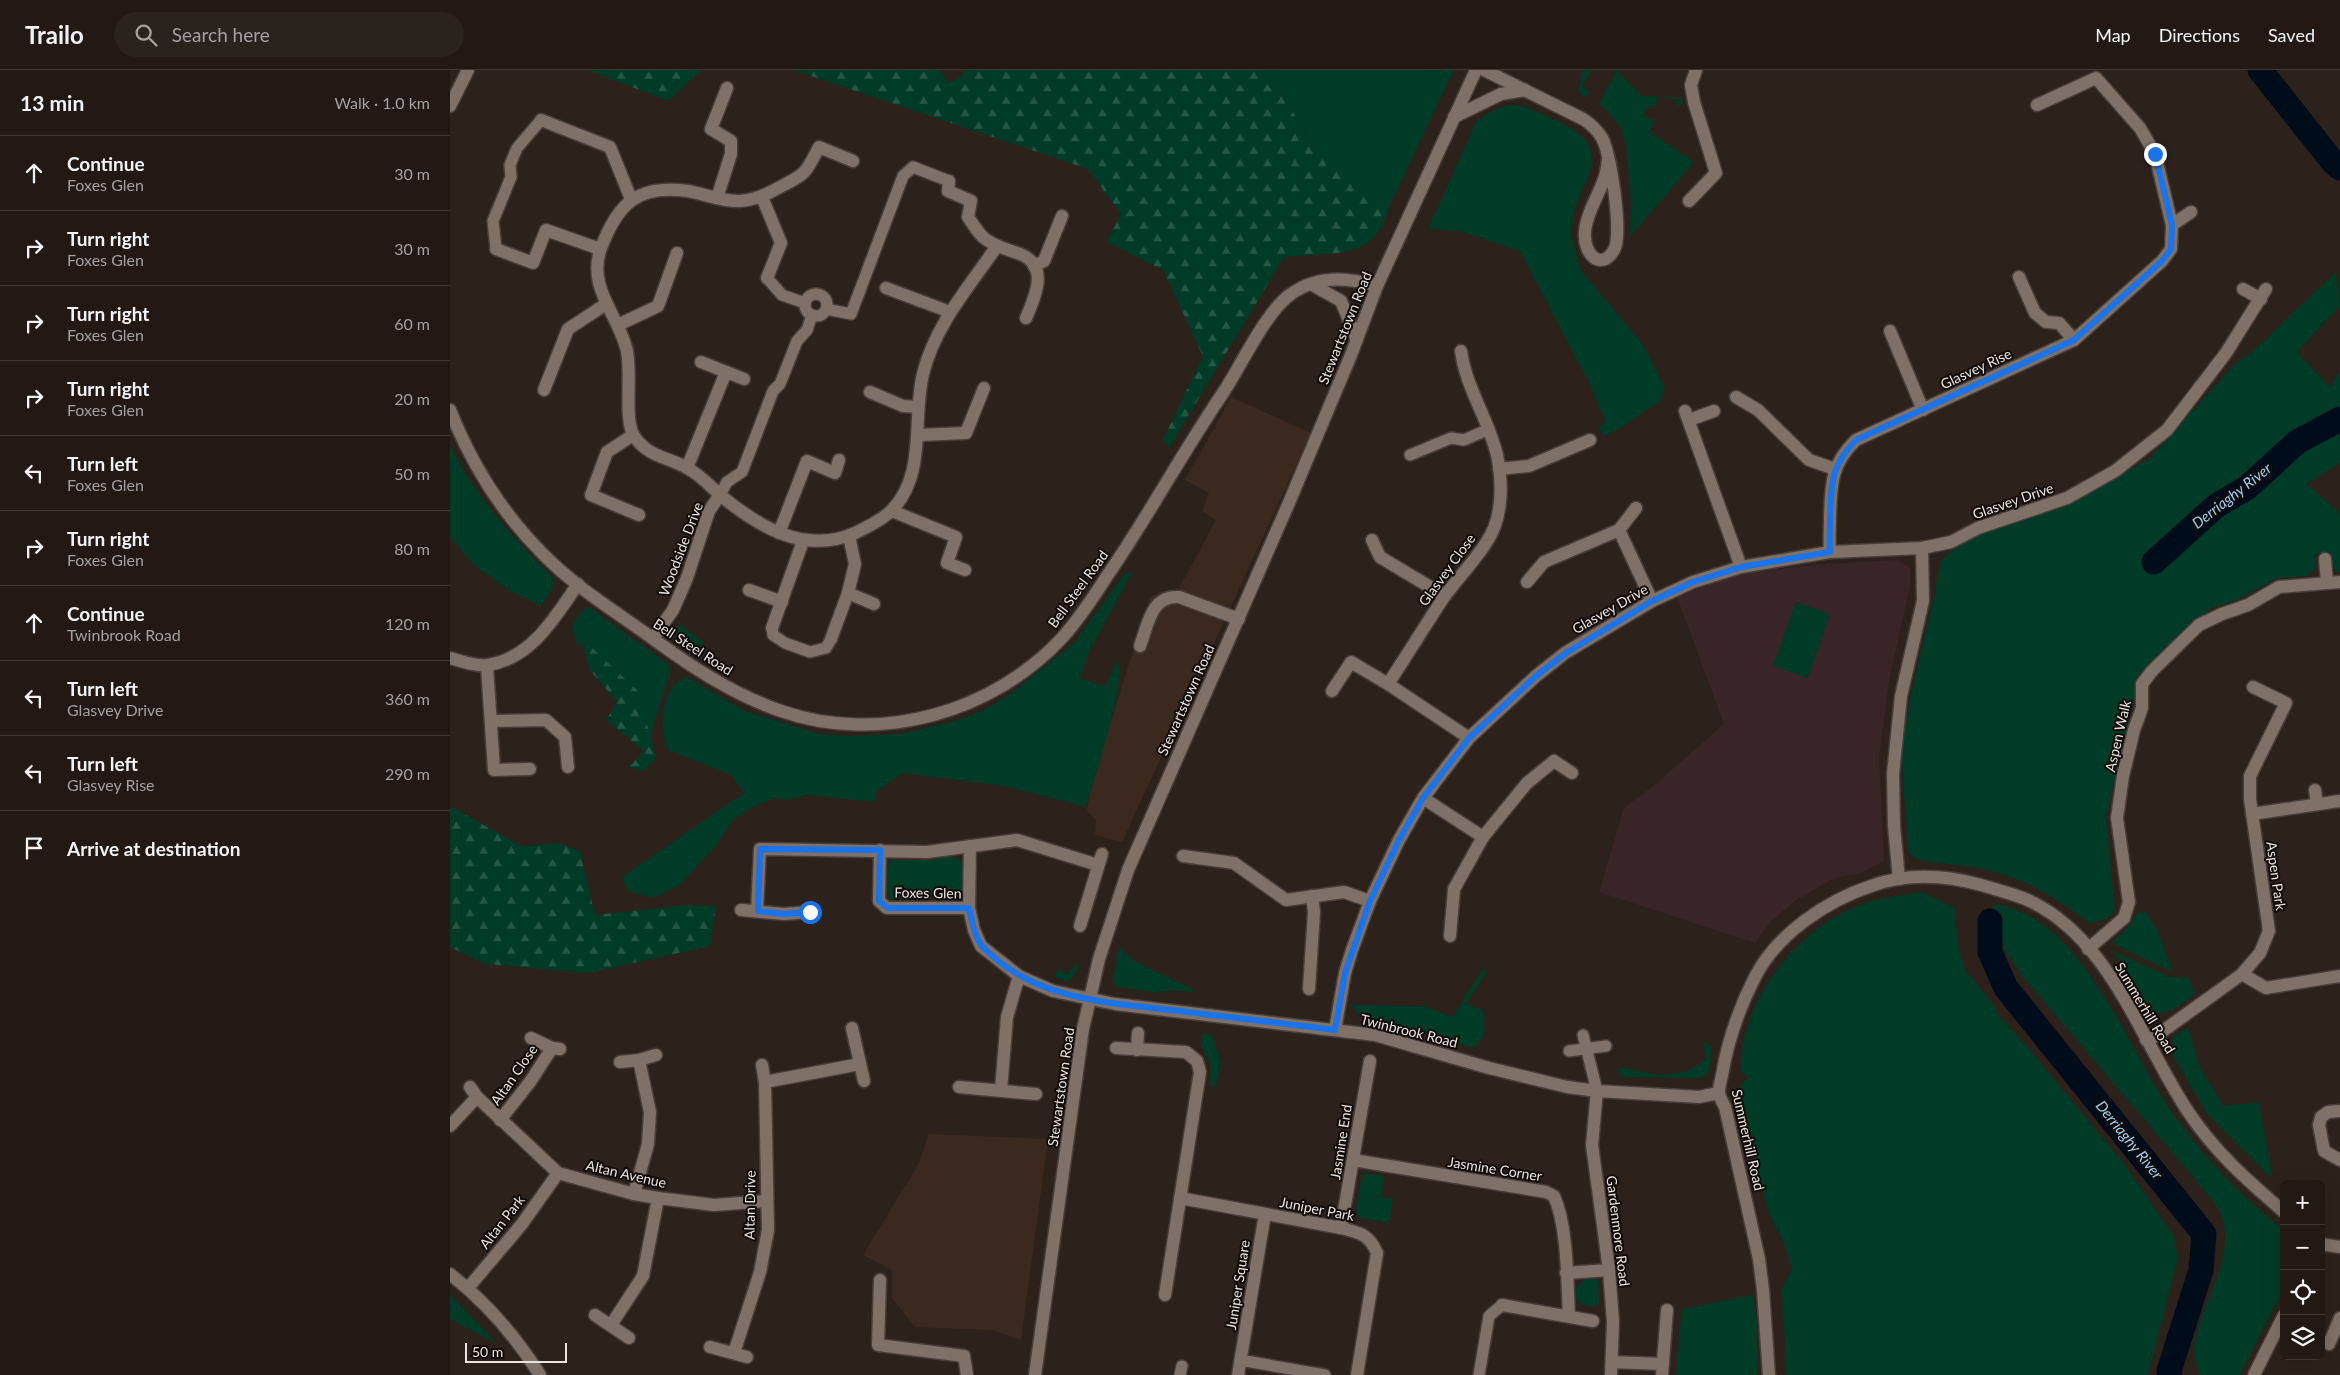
<!DOCTYPE html>
<meta charset="utf-8">
<style>
:root{--surface:#221914;--page:#2a221d;--text:#f1f3f6;--muted:#a2a0a0;--line:#3f3834}
body{margin:0;font-family:Lato,sans-serif;background:var(--page);color:var(--text)}
.controls{position:absolute;right:15px;bottom:15px;display:grid;overflow:hidden;border-radius:8px;box-shadow:0 5px 20px #0002}
.controls button{width:45px;height:45px;display:grid;place-items:center;padding:0;border:0;border-bottom:1px solid var(--line);background:var(--surface);color:var(--text);font:25px sans-serif}
.scale{position:absolute;left:15px;bottom:12px;width:102px;box-sizing:border-box;padding-left:5px;border:2px solid #ebe3de;border-top:0;font-size:14px;line-height:18px;white-space:nowrap;color:#ebe3de;-webkit-text-stroke:4px #110c09;paint-order:stroke}
.stop{position:absolute;width:15px;height:15px;margin:-11px;border:4px solid #1a73e8;border-radius:50%;background:#fff}
.stop.end{background:#1a73e8;border-color:#fff;box-shadow:0 1px 5px #0008}
.list{margin:0;padding:0;list-style:none}
h2{display:flex;justify-content:space-between;align-items:center;height:65px;margin:0;padding:0 20px;font-size:21px}
h2 small{font-size:16px;font-weight:400;color:var(--muted)}
.list li{display:grid;grid-template-columns:32px 1fr auto;gap:15px;align-items:center;box-sizing:border-box;height:75px;padding:0 20px;border-top:1px solid var(--line)}
.list b{display:block;font-size:19px;white-space:nowrap}
.list p{margin:0;font-size:16px;white-space:nowrap;color:var(--muted)}
.list em{font-size:16px;font-style:normal;color:var(--muted)}
.icon{flex:none;width:28px;height:28px;fill:none;stroke:currentColor;stroke-width:2;stroke-linecap:round;stroke-linejoin:round}
.map{position:relative;flex:none;width:1890px;height:1305px;overflow:hidden}
header{display:flex;align-items:center;gap:30px;box-sizing:border-box;height:70px;padding:0 25px;background:var(--surface);border-bottom:1px solid var(--line)}
header strong{font-size:24px}
nav{display:flex;gap:28px;margin-inline-start:auto;font-size:18px}
.search{width:350px;height:45px;background:var(--page);display:flex;align-items:center;gap:12px;box-sizing:border-box;padding:0 18px;border-radius:28px;color:var(--muted);font-size:19px}
main{display:flex}
aside{flex:1;background:var(--surface)}
.map>svg:first-child{display:block}
</style>
<header>
<strong>Trailo</strong>
<div class="search"><svg class="icon" aria-label="search" viewBox="0 0 24 24"><circle cx="10" cy="10" r="6"/><path d="M15 15l6 6"/></svg>Search here</div>
<nav><a>Map</a><a>Directions</a><a>Saved</a></nav>
</header>
<main>
<aside>
<h2>13 min<small>Walk · 1.0 km</small></h2>
<ul class="list">
<li><svg class="icon" aria-label="ahead" viewBox="0 0 24 24"><path d="M12 20V5M6 11l6-6 6 6"/></svg><div><b>Continue</b><p>Foxes Glen</p></div><em>30 m</em></li>
<li><svg class="icon" aria-label="right" viewBox="0 0 24 24"><path d="M7 20v-9h11M14 6l5 5-5 5"/></svg><div><b>Turn right</b><p>Foxes Glen</p></div><em>30 m</em></li>
<li><svg class="icon" aria-label="right" viewBox="0 0 24 24"><path d="M7 20v-9h11M14 6l5 5-5 5"/></svg><div><b>Turn right</b><p>Foxes Glen</p></div><em>60 m</em></li>
<li><svg class="icon" aria-label="right" viewBox="0 0 24 24"><path d="M7 20v-9h11M14 6l5 5-5 5"/></svg><div><b>Turn right</b><p>Foxes Glen</p></div><em>20 m</em></li>
<li><svg class="icon" aria-label="left" viewBox="0 0 24 24"><path d="M17 20v-9H6M10 6l-5 5 5 5"/></svg><div><b>Turn left</b><p>Foxes Glen</p></div><em>50 m</em></li>
<li><svg class="icon" aria-label="right" viewBox="0 0 24 24"><path d="M7 20v-9h11M14 6l5 5-5 5"/></svg><div><b>Turn right</b><p>Foxes Glen</p></div><em>80 m</em></li>
<li><svg class="icon" aria-label="ahead" viewBox="0 0 24 24"><path d="M12 20V5M6 11l6-6 6 6"/></svg><div><b>Continue</b><p>Twinbrook Road</p></div><em>120 m</em></li>
<li><svg class="icon" aria-label="left" viewBox="0 0 24 24"><path d="M17 20v-9H6M10 6l-5 5 5 5"/></svg><div><b>Turn left</b><p>Glasvey Drive</p></div><em>360 m</em></li>
<li><svg class="icon" aria-label="left" viewBox="0 0 24 24"><path d="M17 20v-9H6M10 6l-5 5 5 5"/></svg><div><b>Turn left</b><p>Glasvey Rise</p></div><em>290 m</em></li>
<li><svg class="icon" aria-label="arrive" viewBox="0 0 24 24"><path d="M6 21V4h12l-3 4 3 4H6"/></svg><div><b>Arrive at destination</b></div></li>
</ul>
</aside>
<div class="map">
<svg width="1890" height="1305" viewBox="0 0 1890 1305">
<defs>
<pattern id="forest-firs" width="22" height="20" patternUnits="userSpaceOnUse" patternTransform="scale(1.25)"><rect width="22" height="20" fill="#003b28"/><path d="M5 1l3.5 6h-7zM16 11l3.5 6h-7z" fill="#255747"/></pattern>
</defs>
<rect width="100%" height="100%" fill="#2d211b"/>
<g fill="#3b291f">
<polygon points="781,327 861,363 672,772 645,765 646,750 637,741 641,715 700,527 713,521 728,520 766,450 752,441 759,423 735,410"/>
<polygon points="479,1064 598,1069 571,1270 542,1260 465,1257 442,1228 442,1200 413,1185 469,1093"/>
</g>
<polygon fill="#392527" points="1448,490 1460,498 1460,516 1439,611 1429,688 1434,791 1409,804 1384,808 1345,831 1322,850 1305,873 1149,822 1174,738 1207,713 1274,654 1227,527 1292,503 1376,494"/>
<g fill="#003b28">
<polygon points="820,0 1004,0 939,137 864,80"/>
<polygon points="1133,0 1142,0 1132,17 1140,22 1136,27 1128,22"/>
<polygon points="1163,0 1166,0 1192,26 1230,27 1233,33 1226,38 1227,29 1207,27 1206,37 1195,38 1194,47 1204,49 1200,62 1244,92 1180,167 1181,130 1176,75 1171,59 1164,48 1149,33 1166,3"/>
<polygon points="1059,35 1074,36 1110,52 1127,62 1137,72 1141,81 1142,96 1124,141 1121,163 1130,199 1194,276 1215,318 1211,330 1178,353 1154,367 1148,356 1156,353 1139,313 1070,181 1009,161 978,159 1026,52 1040,42"/>
<path d="M1886,202L1890,236L1847,282L1879,316L1882,315L1890,299V393L1857,414L1888,441L1890,447V502L1885,501L1880,482L1865,484L1866,498L1857,506L1827,508L1787,530L1761,538L1701,593L1689,608L1656,746L1665,841L1656,849L1639,853C1604,825 1567,804 1522,797C1510,795 1474,793 1465,788C1462,787 1460,783 1458,780L1451,678L1463,615L1485,523L1490,492L1507,476L1536,461L1613,437L1699,389L1785,294L1802,282Z"/>
<path d="M0,374C24,426 63,467 103,508V518L91,536L60,521L25,496L0,467Z"/>
<path d="M676,502L682,503L640,580L630,608L655,616L668,590C678,610 643,711 636,737L555,716L452,703L425,723V732L358,725L336,730L324,728L301,738L282,751L267,775L230,815L203,828L178,821L172,807L294,723L281,705L218,680C208,659 211,614 237,607L295,641L369,664L398,666L451,664L509,650L538,638L560,624L624,573Z"/>
<polygon points="1346,532 1380,544 1358,608 1323,596"/>
<polygon points="139,537 218,594 220,601 200,666 138,573 127,575 122,556 131,541"/>
<path d="M229,554L253,572L258,584C244,581 235,572 226,561Z"/>
<path d="M496,786L503,787L513,793V820L507,831L490,832L486,827H447L445,832C431,824 432,801 442,790H483Z"/>
<path d="M1472,822L1505,838C1505,853 1510,892 1517,904H1519L1546,938V942L1578,978L1675,1095L1724,1166L1728,1188L1698,1305H1336L1335,1270L1331,1220L1342,1199L1333,1171L1319,1144L1288,1020L1298,1007L1290,1000C1292,985 1293,969 1298,955C1314,903 1363,850 1416,833C1433,827 1453,825 1472,822Z"/>
<path d="M1543,834C1634,846 1677,980 1724,1045C1748,1078 1775,1109 1805,1136C1814,1144 1825,1152 1834,1161V1218L1790,1305H1749C1747,1297 1744,1287 1744,1279C1748,1237 1790,1183 1770,1142C1764,1130 1752,1119 1744,1108L1574,908L1555,880Z"/>
<polygon points="1696,842 1707,859 1723,902 1665,875 1662,871 1673,863 1688,843"/>
<polygon points="669,877 684,891 743,919 743,922 720,920 711,923 666,917 663,912"/>
<path d="M1663,881L1720,907L1739,908L1745,924C1731,934 1718,948 1699,941Z"/>
<path d="M630,890C627,899 625,907 617,912L604,906L609,899L617,904Z"/>
<path d="M1032,899L1037,901L1016,934L1033,940C1036,954 1036,970 1023,978L952,956L913,948L906,942L901,935L974,936L1003,947Z"/>
<polygon points="1738,957 1749,995 1773,1036 1809,1032 1822,1105 1819,1106 1757,1044 1725,989 1721,980 1723,967"/>
<polygon points="752,964 761,964 771,993 766,1016 760,1016 761,995 751,975"/>
<path d="M1253,970L1262,977L1259,1002L1251,1008L1171,1007L1167,998C1181,997 1189,1002 1202,1004C1219,1006 1246,1003 1256,987Z"/>
<polygon points="913,1103 934,1106 931,1127 943,1129 939,1153 909,1148 906,1139"/>
<path d="M1141,1208L1148,1210L1149,1236C1144,1236 1138,1237 1134,1235C1118,1227 1126,1211 1141,1208Z"/>
<polygon points="0,1224 41,1267 47,1274 0,1249"/>
<polygon points="1303,1225 1307,1252 1308,1305 1226,1305 1232,1239"/>
</g>
<g fill="url(#forest-firs)">
<polygon points="138,0 252,0 218,31"/>
<path d="M343,0H490L498,13L513,6L512,0H820L864,80L930,128L939,137C927,192 880,182 834,187L719,378L713,370L753,286L713,200L657,172L671,144L638,99Z"/>
<polygon points="137,573 188,621 206,688 194,701 179,697 194,681 156,650 167,632 139,599 133,574"/>
<polygon points="0,736 71,776 109,773 130,781 145,845 237,835 266,836 260,876 139,903 35,894 0,877"/>
</g>
<g fill="none" stroke-linecap="round" stroke-linejoin="round">
<g stroke="#000c19" stroke-width="25">
<polyline points="1810,0 1883,92 1890,98"/>
<polyline points="1704,492 1766,436 1798,417 1847,372 1890,349"/>
<polyline points="1540,851 1540,882 1556,918 1754,1164 1751,1200 1719,1301 1720,1305"/>
</g>
<defs>
<g id="pedestrian">
<polyline points="46,179 43,151 61,107 60,95 67,78 91,50"/>
<polyline points="317,208 332,225 355,233"/>
<circle cx="366" cy="235" r="11"/>
<polyline points="376,239 401,244 453,106 463,97 499,111"/>
<polyline points="960,385 1001,368 1014,370 1039,359"/>
<polyline points="270,425 277,412 292,402 323,321 330,314 347,271 357,260 362,245"/>
<polyline points="322,558 323,565 335,573 360,582 376,578 381,569"/>
<polyline points="1133,965 1147,1021"/>
<polyline points="1119,981 1156,976"/>
<polyline points="790,1290 875,1305"/>
<polyline points="730,1305 732,1296"/>
<polyline points="1029,1305 1039,1246 1052,1235"/>
</g>
<g id="minor">
<path d="M1034,0L1133,49C1141,54 1147,60 1152,68C1161,84 1173,165 1164,180C1151,202 1133,184 1135,162C1136,145 1147,128 1153,112C1156,105 1157,98 1158,90"/>
<polyline points="0,36 18,0"/>
<polyline points="1004,47 1051,24 1075,20"/>
<polyline points="91,50 160,77 181,129"/>
<path d="M403,91L369,77C356,103 356,104 330,117C318,124 305,130 290,131C273,132 255,124 238,121C188,114 168,133 151,178C137,216 166,242 176,277C183,299 173,349 184,366C199,389 222,387 242,401C253,408 261,417 270,425C309,457 355,485 405,463C417,457 431,451 441,441C477,405 462,349 473,304C485,255 519,217 547,176"/>
<path d="M499,111L498,121L521,131L518,147C523,154 528,163 534,168C545,177 557,179 570,184C600,196 585,227 576,248"/>
<polyline points="312,127 331,173 317,208"/>
<polyline points="267,128 281,84 281,71 261,59 277,18"/>
<polyline points="1239,131 1266,103 1244,32 1241,15 1246,0"/>
<polyline points="1722,155 1741,142"/>
<polyline points="46,179 83,193 96,160 150,179"/>
<polyline points="584,196 594,191 612,146"/>
<polyline points="1569,207 1585,243 1596,252 1609,253 1624,270"/>
<polyline points="436,218 500,242"/>
<polyline points="1793,219 1811,229"/>
<polyline points="168,255 208,236 227,183"/>
<polyline points="1440,261 1473,340"/>
<polyline points="251,292 294,309"/>
<polyline points="94,320 118,259 156,234"/>
<polyline points="420,322 453,336 468,337"/>
<polyline points="1286,327 1308,340 1359,390 1385,399"/>
<path d="M0,340C21,393 53,444 93,484C127,519 170,544 209,573C247,601 287,626 331,641C429,675 542,643 612,568C629,549 643,528 657,506C698,447 732,383 773,323C791,296 816,241 841,224C867,205 898,207 927,216"/>
<polyline points="1235,341 1291,497"/>
<polyline points="1239,350 1264,341"/>
<polyline points="183,365 157,382 141,425 189,445"/>
<polyline points="469,365 516,363 534,318"/>
<polyline points="237,398 276,302"/>
<polyline points="1049,399 1079,396 1140,370"/>
<polyline points="442,441 506,467 497,493 515,500"/>
<polyline points="1169,460 1202,531"/>
<polyline points="329,463 357,391 385,403 389,390"/>
<polyline points="922,470 930,487 995,526"/>
<path d="M1380,482C1379,471 1380,459 1380,447C1381,414 1381,394 1406,370L1624,270L1712,191L1721,179L1722,155L1705,84L1690,58L1646,8L1587,35"/>
<polyline points="1875,489 1877,513"/>
<polyline points="1077,512 1094,492 1169,460 1186,438"/>
<polyline points="299,520 332,532"/>
<polyline points="398,523 424,534"/>
<polyline points="322,558 353,471"/>
<polyline points="203,568 223,540 237,508 259,441 270,425"/>
<polyline points="381,569 398,523 405,494 399,466"/>
<path d="M690,576C698,555 701,525 729,527L789,549"/>
<path d="M0,588C11,591 27,597 38,595C82,588 105,547 128,514"/>
<polyline points="37,596 44,700 80,699"/>
<path d="M938,614C957,585 975,556 994,527C1007,509 1024,492 1036,473C1053,449 1053,413 1047,385C1038,348 1016,318 1011,281"/>
<polyline points="882,621 901,592 938,614 1019,668"/>
<polyline points="41,651 96,650 115,667 118,697"/>
<polyline points="1865,720 1867,734"/>
<polyline points="973,728 1033,767"/>
<polyline points="1802,744 1890,731"/>
<polyline points="520,776 519,838 524,860 531,876 569,906 603,921 665,934 925,965 1039,998 1117,1017 1147,1021 1249,1027 1269,1023"/>
<polyline points="430,780 429,831 437,838 519,838"/>
<polyline points="733,786 784,793 836,830 894,822 920,831"/>
<polyline points="1449,809 1444,756 1443,704 1451,626 1473,531 1472,478"/>
<polyline points="291,840 334,844 360,842"/>
<polyline points="307,841 310,779 477,782 567,770 648,795"/>
<polyline points="630,856 652,784"/>
<polyline points="1000,866 1004,819 1033,767 1077,713 1104,691 1122,703"/>
<polyline points="1638,879 1674,848 1679,832 1667,748 1673,706 1684,660 1692,638 1692,614 1702,601 1749,555 1772,544 1798,535 1829,517 1890,512"/>
<polyline points="1792,904 1816,918 1890,906"/>
<polyline points="859,919 864,842 862,826"/>
<polyline points="402,958 414,1011"/>
<polyline points="885,960 895,903 902,880 920,831 949,770 973,728 1019,668 1086,606 1115,583 1202,531 1243,512 1291,497 1380,482 1472,478 1501,472 1528,458 1617,428 1665,401 1717,360 1776,283 1816,219"/>
<polyline points="81,968 102,978 110,979"/>
<polyline points="1696,970 1706,966 1792,904 1810,883 1819,861 1800,729 1800,706 1836,633 1803,617"/>
<polyline points="666,978 736,982 747,991 750,1002 715,1225"/>
<polyline points="687,980 688,963"/>
<polyline points="170,992 189,990 206,985"/>
<polyline points="315,1012 410,994"/>
<polyline points="20,1017 27,1027 108,1103 184,1124 208,1128 264,1135 316,1131"/>
<polyline points="509,1017 586,1024"/>
<polyline points="551,1020 557,947 569,906"/>
<polyline points="1147,1021 1142,1075 1159,1200 1163,1252 1161,1305"/>
<polyline points="1890,1041 1878,1042 1871,1047 1869,1055 1874,1081 1890,1090"/>
<polyline points="50,1050 80,1012 102,978"/>
<polyline points="0,1056 27,1027"/>
<path d="M903,1090L1096,1122L1104,1126C1118,1157 1117,1212 1119,1246"/>
<polyline points="184,1124 198,1074 200,1042 189,990"/>
<path d="M730,1128L891,1158C910,1163 919,1164 927,1183L907,1305"/>
<polyline points="891,1158 920,991"/>
<polyline points="1871,1174 1890,1177"/>
<polyline points="1116,1203 1159,1200"/>
<path d="M0,1204C36,1232 66,1267 90,1305"/>
<polyline points="430,1210 428,1275 514,1286 517,1305"/>
<polyline points="18,1218 72,1154 108,1103"/>
<polyline points="1052,1235 1143,1251"/>
<polyline points="145,1245 179,1268"/>
<polyline points="161,1255 193,1206 208,1128"/>
<polyline points="1871,1271 1879,1274 1890,1248"/>
<polyline points="260,1277 297,1287"/>
<polyline points="284,1283 310,1202 318,1160 315,1012 312,995"/>
<polyline points="1162,1292 1213,1294"/>
<polyline points="788,1305 815,1144"/>
<polyline points="1212,1305 1217,1240"/>
<path d="M1319,1305L1313,1220L1309,1189L1275,1037C1273,1033 1269,1027 1269,1022C1269,1016 1271,1010 1272,1005C1278,970 1289,938 1305,907C1327,864 1376,831 1421,816C1457,803 1495,805 1531,815C1545,819 1559,823 1573,828C1659,863 1691,972 1739,1043C1766,1083 1798,1111 1834,1142"/>
<polyline points="1804,1305 1834,1245"/>
</g>
<polyline id="tertiary" points="861,214 891,231 907,270"/>
<polyline id="secondary" points="585,1305 633,959 649,889 678,800 838,435 901,285 927,216 1026,0"/>
</defs>
<use href="#pedestrian" stroke="#483e39" stroke-width="14"/>
<use href="#minor" stroke="#483e39" stroke-width="15"/>
<use href="#tertiary" stroke="#483e39" stroke-width="15"/>
<use href="#secondary" stroke="#483e39" stroke-width="15"/>
<use href="#pedestrian" stroke="#7f7068" stroke-width="11"/>
<use href="#minor" stroke="#7f7068" stroke-width="12"/>
<use href="#tertiary" stroke="#7f7068" stroke-width="12"/>
<use href="#secondary" stroke="#7f7068" stroke-width="12"/>
</g>
<g fill="none" stroke-linecap="round" stroke-linejoin="round">
<path stroke="#1a73e8" stroke-width="6" d="M360,842L334,844L308,841L310,779L430,780L429,831L438,838H519C522,850 524,868 533,877C584,931 662,933 730,941C782,948 833,953 885,960L895,903L920,831L949,770L973,728L1019,668L1086,606L1116,583L1202,531L1243,512L1291,497L1380,482C1379,471 1380,459 1380,447C1381,414 1381,395 1406,370L1624,270L1712,191L1721,179L1722,155L1705,84"/>
</g>
<g text-anchor="middle" stroke-width="4" stroke-linejoin="round" paint-order="stroke">
<g font-size="14" fill="#ebe3de" stroke="#110c09">
<text transform="translate(895 258) rotate(-68)" y="5">Stewartstown Road</text>
<text transform="translate(1526 299) rotate(-25)" y="5">Glasvey Rise</text>
<text transform="translate(1563 431) rotate(-19)" y="5">Glasvey Drive</text>
<text transform="translate(231 479) rotate(-69)" y="5">Woodside Drive</text>
<text transform="translate(997 500) rotate(-54)" y="5">Glasvey Close</text>
<text transform="translate(628 519) rotate(-54)" y="5">Bell Steel Road</text>
<text transform="translate(1160 539) rotate(-30)" y="5">Glasvey Drive</text>
<text transform="translate(243 577) rotate(33)" y="5">Bell Steel Road</text>
<text transform="translate(736 630) rotate(-66)" y="5">Stewartstown Road</text>
<text transform="translate(1668 666) rotate(-77)" y="5">Aspen Walk</text>
<text transform="translate(1826 806) rotate(82)" y="5">Aspen Park</text>
<text transform="translate(478 823) rotate(1)" y="5">Foxes Glen</text>
<text transform="translate(1695 938) rotate(59)" y="5">Summerhill Road</text>
<text transform="translate(959 961) rotate(14)" y="5">Twinbrook Road</text>
<text transform="translate(64 1005) rotate(-55)" y="5">Altan Close</text>
<text transform="translate(611 1017) rotate(-82)" y="5">Stewartstown Road</text>
<text transform="translate(1298 1070) rotate(77)" y="5">Summerhill Road</text>
<text transform="translate(891 1072) rotate(-81)" y="5">Jasmine End</text>
<text transform="translate(1045 1099) rotate(9)" y="5">Jasmine Corner</text>
<text transform="translate(176 1104) rotate(13)" y="5">Altan Avenue</text>
<text transform="translate(300 1135) rotate(-89)" y="5">Altan Drive</text>
<text transform="translate(867 1139) rotate(11)" y="5">Juniper Park</text>
<text transform="translate(52 1152) rotate(-52)" y="5">Altan Park</text>
<text transform="translate(1168 1161) rotate(83)" y="5">Gardenmore Road</text>
<text transform="translate(788 1215) rotate(-81)" y="5">Juniper Square</text>
</g>
<g font-size="15" font-style="italic" fill="#9ecdf4" stroke="#110c09">
<text transform="translate(1782 426) rotate(-38)" y="5">Derriaghy River</text>
<text transform="translate(1679 1070) rotate(51)" y="5">Derriaghy River</text>
</g>
</g>
</svg>
<div class="controls">
<button>+</button>
<button>−</button>
<button><svg class="icon" aria-label="locate" viewBox="0 0 24 24"><circle cx="12" cy="12" r="6"/><path d="M12 2v4M12 18v4M2 12h4M18 12h4"/></svg></button>
<button><svg class="icon" aria-label="layers" viewBox="0 0 24 24"><path d="M12 4l9 5-9 5-9-5zM3 14l9 5 9-5"/></svg></button>
</div>
<div class="scale">50 m</div>
<div class="stop" style="left:360px;top:842px"></div>
<div class="stop end" style="left:1705px;top:84px"></div>
</div>
</main>
